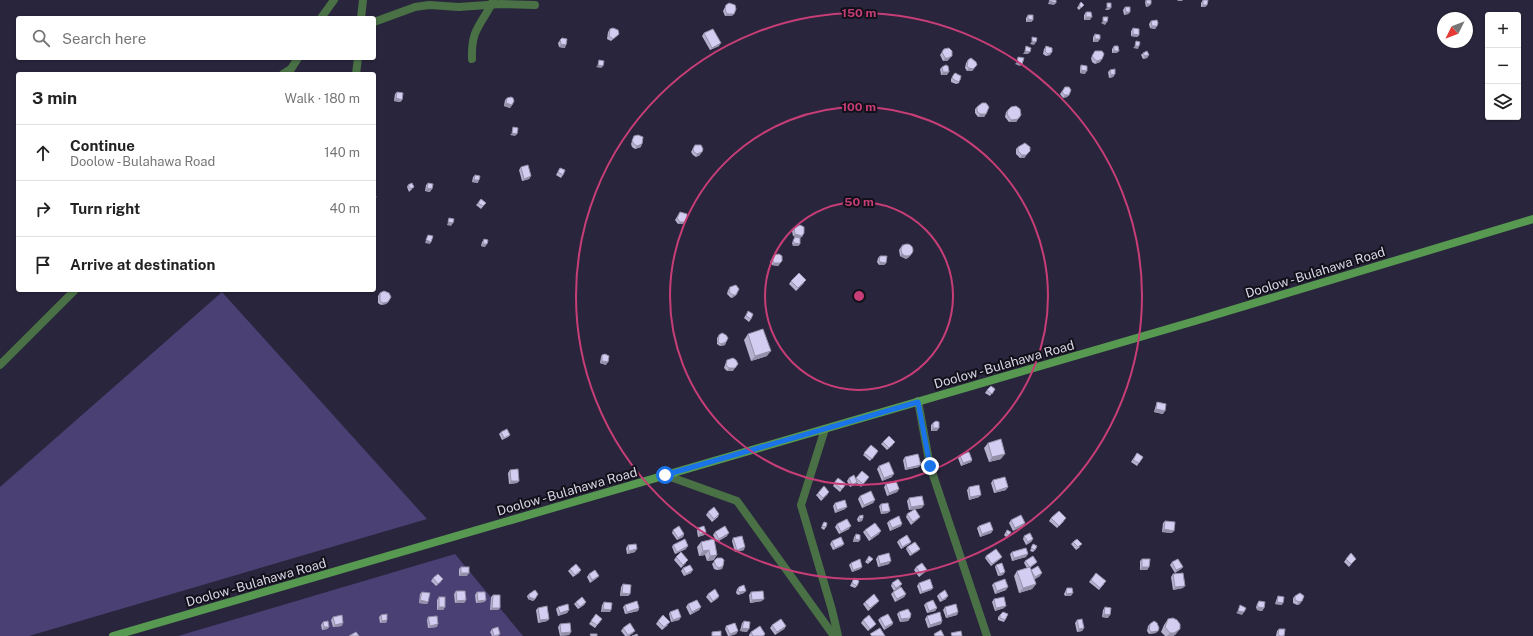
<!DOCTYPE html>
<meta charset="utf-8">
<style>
:root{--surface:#fff;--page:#f2f2f2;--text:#222;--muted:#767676;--line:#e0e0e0}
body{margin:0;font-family:"Public Sans",sans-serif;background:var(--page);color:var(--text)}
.controls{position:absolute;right:12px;top:12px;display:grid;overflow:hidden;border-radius:4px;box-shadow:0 1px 3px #0004}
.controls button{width:36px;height:36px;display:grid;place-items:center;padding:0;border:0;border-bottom:1px solid var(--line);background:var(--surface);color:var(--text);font:20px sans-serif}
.compass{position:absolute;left:1437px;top:12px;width:36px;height:36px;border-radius:50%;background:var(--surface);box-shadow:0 1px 3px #0004;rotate:228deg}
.stop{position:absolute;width:12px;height:12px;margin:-9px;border:3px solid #1a73e8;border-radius:50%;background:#fff}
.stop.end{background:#1a73e8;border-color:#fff;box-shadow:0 1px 4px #0008}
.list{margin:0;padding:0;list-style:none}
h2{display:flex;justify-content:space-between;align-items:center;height:52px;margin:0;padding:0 16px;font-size:17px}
h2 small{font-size:13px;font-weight:400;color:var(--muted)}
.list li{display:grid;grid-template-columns:26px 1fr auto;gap:12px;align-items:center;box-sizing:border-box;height:56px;padding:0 16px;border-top:1px solid var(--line)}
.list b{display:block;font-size:15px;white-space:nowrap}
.list p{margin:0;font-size:13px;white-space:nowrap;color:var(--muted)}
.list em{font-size:13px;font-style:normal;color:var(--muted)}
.icon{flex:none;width:22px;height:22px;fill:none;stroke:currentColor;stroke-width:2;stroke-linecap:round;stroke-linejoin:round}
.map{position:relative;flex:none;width:1533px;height:636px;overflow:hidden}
.search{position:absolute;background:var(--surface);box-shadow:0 1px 3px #0004;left:16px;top:16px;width:360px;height:44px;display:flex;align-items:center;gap:10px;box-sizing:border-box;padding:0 14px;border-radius:4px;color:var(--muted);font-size:15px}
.panel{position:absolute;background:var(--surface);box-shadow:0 1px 3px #0004;left:16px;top:72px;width:360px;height:220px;border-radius:4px}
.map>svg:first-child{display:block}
</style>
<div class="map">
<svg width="1533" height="636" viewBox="0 0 1533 636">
<rect width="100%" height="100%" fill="#29253c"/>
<g fill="#4b4073">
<polygon points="222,292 427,519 29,636 0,636 0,487"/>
<polygon points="455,554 523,636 178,636"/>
</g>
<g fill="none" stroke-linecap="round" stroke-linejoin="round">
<g stroke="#497145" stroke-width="8">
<polyline points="321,18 334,0"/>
<polyline points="361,18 363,0"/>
<polyline points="374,22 415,7 429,5 459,7 501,4 535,5"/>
<path d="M472,59C471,28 481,26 493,1"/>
<polyline points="283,74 291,69 298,58"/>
<polyline points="356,74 358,58"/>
<polyline points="0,365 75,290"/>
<polyline points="918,401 930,466 987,636"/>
<polyline points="825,429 801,505 832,610 838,636"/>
<polyline points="665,475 737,501 834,636"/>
</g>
<polyline stroke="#589952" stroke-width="8" points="113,636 1195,321 1533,219"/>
</g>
<g fill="#b5b1cf">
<polygon points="1146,0 1151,0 1151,4 1149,6 1146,7 1145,2"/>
<polygon points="1203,0 1207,5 1205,7 1201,7 1201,3"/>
<polygon points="1081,2 1084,5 1079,10 1077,8"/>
<polygon points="726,5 732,16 725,16 723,11"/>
<polygon points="1125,7 1130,12 1128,14 1124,15 1123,10"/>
<polygon points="1086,12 1090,20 1084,20 1084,15"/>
<polygon points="1028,15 1033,20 1031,22 1026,22 1026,18"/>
<polygon points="1151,21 1157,26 1155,29 1150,28 1149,24"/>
<polygon points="1133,28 1139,35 1137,37 1131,36 1131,31"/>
<polygon points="610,29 619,34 617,36 611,41 607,39 608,32"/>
<polygon points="704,33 719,46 710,50 702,36"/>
<polygon points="1095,34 1098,42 1093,42 1093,37"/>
<polygon points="562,38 565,48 559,47 558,43"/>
<polygon points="1046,46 1052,52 1050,55 1046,56 1043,54 1044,49"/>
<polygon points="1114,46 1117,53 1112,53 1112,49"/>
<polygon points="944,49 950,58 947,61 943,61 940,55"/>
<polygon points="1095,51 1102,59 1100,62 1095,64 1092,62 1091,58"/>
<polygon points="1143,53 1149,55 1147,58 1143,59 1141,55"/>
<polygon points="968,60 977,65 972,71 967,71 965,68 966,63"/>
<polygon points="1081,65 1085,74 1080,73 1080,68"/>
<polygon points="942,67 947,75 941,75 940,69"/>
<polygon points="1110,70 1115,74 1113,77 1109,78 1108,72"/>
<polygon points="955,73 960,80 959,83 956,84 951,82 951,79"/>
<polygon points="1065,87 1069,95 1067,97 1063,98 1060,94"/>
<polygon points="397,92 402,100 400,102 394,101 395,94"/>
<polygon points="507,98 512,105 510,108 504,106 505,100"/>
<polygon points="977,107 986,114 984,117 978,117 975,113 975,109"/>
<polygon points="1008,110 1021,115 1016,122 1009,122 1005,117 1006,112"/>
<polygon points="634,136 641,147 635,149 632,147 631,144"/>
<polygon points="695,145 700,155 696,157 693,155 691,152"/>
<polygon points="1018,147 1030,151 1024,158 1020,158 1016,154 1016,149"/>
<polygon points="521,167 531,176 529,179 522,181 519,170"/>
<polygon points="560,168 563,175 561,178 556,175"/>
<polygon points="475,175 478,183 472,182 473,177"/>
<polygon points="428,183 430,192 425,191 426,185"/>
<polygon points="408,185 412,189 409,192 407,187"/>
<polygon points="478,203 486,203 481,209 476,205"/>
<polygon points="680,212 687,218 683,224 678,224 675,220"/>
<polygon points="794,228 803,236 800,238 800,244 798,246 793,246 792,243 795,237 799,238 793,236 792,231"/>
<polygon points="484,239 485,247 481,246 482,242"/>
<polygon points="903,244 909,257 906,259 900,256 899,250"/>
<polygon points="774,255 782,261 778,266 772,265 770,262"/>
<polygon points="880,256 886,263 884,265 879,265 877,262 878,258"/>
<polygon points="791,281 804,283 796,291 789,284"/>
<polygon points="730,287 734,297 731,298 727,294 728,290"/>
<polygon points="380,293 388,302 386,304 381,305 378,303 378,296"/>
<polygon points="748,311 751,319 749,322 744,318"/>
<polygon points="748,334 767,356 751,361 744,340"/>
<polygon points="719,335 726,342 725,345 720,346 717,344 717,338"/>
<polygon points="602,355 606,365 600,363 601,357"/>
<polygon points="727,360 733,371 727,371 724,368 726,362"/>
<polygon points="995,389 990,396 985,393 987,390"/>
<polygon points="1157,402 1163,414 1154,412 1156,405"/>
<polygon points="933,423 937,431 931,431 931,425"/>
<polygon points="501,432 510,435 508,437 502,440 499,434"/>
<polygon points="883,442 893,445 887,450 881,444"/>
<polygon points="988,443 1001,459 989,462 984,448"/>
<polygon points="871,445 878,451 870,461 863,455"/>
<polygon points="1137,453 1143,457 1137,466 1131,462"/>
<polygon points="960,455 972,460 971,462 961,466 958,458"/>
<polygon points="905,457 919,467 905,470 903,460"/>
<polygon points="879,466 892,477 882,481 877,469"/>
<polygon points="510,470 519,481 517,483 509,484 508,473"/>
<polygon points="862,471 869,477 861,487 857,483 856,484 850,487 847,481 849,478 856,479"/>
<polygon points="838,478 846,484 840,492 833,486"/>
<polygon points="993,480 1006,490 994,493 991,483"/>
<polygon points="886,484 899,489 897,492 887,496 884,487"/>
<polygon points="969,487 979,497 969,500 967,490"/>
<polygon points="818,493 828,494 821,501 816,495"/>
<polygon points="860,496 875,500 873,503 862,508 858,499"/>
<polygon points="909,498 922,508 909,510 907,501"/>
<polygon points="835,503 845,509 835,513 833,506"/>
<polygon points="881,504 888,513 881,514 879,506"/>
<polygon points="708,512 719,514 718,517 712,522 706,515"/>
<polygon points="907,514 918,519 911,525 906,517"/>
<polygon points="859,516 863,518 862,521 858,522 857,519"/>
<polygon points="1051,518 1064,521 1057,528 1049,521"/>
<polygon points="1011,520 1023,526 1013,531 1009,523"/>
<polygon points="889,521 901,526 890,531 887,523"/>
<polygon points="1165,521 1172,533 1162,532 1163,523"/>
<polygon points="824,522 826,527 824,530 821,528"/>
<polygon points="837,524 849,529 839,534 835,527"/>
<polygon points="979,526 993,530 991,533 980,537 977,528"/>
<polygon points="698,528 706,532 704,535 698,537 697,531"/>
<polygon points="673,530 684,534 683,537 677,540 672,533"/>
<polygon points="865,530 879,534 869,541 863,532"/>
<polygon points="1007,530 1009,535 1007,538 1004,535"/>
<polygon points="715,532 727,536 717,542 713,535"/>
<polygon points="856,534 860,540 858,542 853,542 854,537"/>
<polygon points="1024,536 1033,539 1031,542 1026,545 1023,539"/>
<polygon points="733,538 744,550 735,552 732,541"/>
<polygon points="714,539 714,560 707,561 705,555 699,556 697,547 701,542"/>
<polygon points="899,540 911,542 909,544 901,549 897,542"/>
<polygon points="832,541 844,544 842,546 833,550 830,544"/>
<polygon points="1073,542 1080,547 1076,550 1071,544"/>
<polygon points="1033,544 1035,550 1033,552 1030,551"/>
<polygon points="628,545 635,552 627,554 626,548"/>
<polygon points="673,545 686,549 675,554 672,547"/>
<polygon points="907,547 920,549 918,551 910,556 906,549"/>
<polygon points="1012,552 1026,557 1012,561 1010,554"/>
<polygon points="869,556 873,559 868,564 865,562"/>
<polygon points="878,556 889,564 878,567 876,559"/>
<polygon points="986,556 1000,559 991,566 985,558"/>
<polygon points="676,557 686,563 681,568 674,560"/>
<polygon points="717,558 723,566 722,569 717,570 714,569 712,564"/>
<polygon points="1142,559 1149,567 1147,570 1140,570 1140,561"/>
<polygon points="1346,559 1356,559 1349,567 1344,562"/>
<polygon points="1025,561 1037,562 1035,564 1030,568 1031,570 1040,576 1034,579 1036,584 1032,589 1019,593 1014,576 1017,571 1027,568 1024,563"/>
<polygon points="1172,562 1183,567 1181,569 1175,573 1170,565"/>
<polygon points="851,563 862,567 860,569 852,572 849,565"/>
<polygon points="996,565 1003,575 998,576 995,567"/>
<polygon points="461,567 467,576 459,576 459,569"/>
<polygon points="916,567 925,572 919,577 914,570"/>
<polygon points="683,568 691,573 684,576 681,571"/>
<polygon points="570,569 581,570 579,573 573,577 568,571"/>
<polygon points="1096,573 1104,584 1099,590 1089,582"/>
<polygon points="589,574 597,578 590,583 587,577"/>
<polygon points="1173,574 1183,588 1173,590 1171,577"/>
<polygon points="433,578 441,582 436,586 431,581"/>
<polygon points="854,578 857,586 855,588 850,586"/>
<polygon points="892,583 900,587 894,591 891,586"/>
<polygon points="919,583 933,588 931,590 920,594 917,586"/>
<polygon points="994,583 1006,590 995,594 992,585"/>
<polygon points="623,584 630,594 628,596 620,596 621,587"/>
<polygon points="739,587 744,593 738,595 736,593 737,589"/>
<polygon points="1067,588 1071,596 1065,596 1064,594"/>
<polygon points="456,591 466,600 464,603 455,603 454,594"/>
<polygon points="422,592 428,602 427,604 419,603 420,594"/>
<polygon points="477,592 486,600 484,602 476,603 475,595"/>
<polygon points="751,592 762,601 750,603 749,595"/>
<polygon points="893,592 906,594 904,597 895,602 891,594"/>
<polygon points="529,594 535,599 533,601 528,599 527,596"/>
<polygon points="708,594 719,596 718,598 711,603 706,597"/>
<polygon points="939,594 946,599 940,602 937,596"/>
<polygon points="493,595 498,610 490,610 491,597"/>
<polygon points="1278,596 1282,605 1275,604 1277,598"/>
<polygon points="1295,596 1300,604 1297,605 1293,603 1293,598"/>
<polygon points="439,597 445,607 443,610 437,610 437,600"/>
<polygon points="994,599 1004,608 995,611 992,602"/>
<polygon points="1259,601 1264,608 1262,611 1257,610 1256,607"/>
<polygon points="576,602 586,602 584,605 578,609 574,604"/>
<polygon points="604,602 610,612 601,612 602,605"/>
<polygon points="865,602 877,603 868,611 863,604"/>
<polygon points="926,603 937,608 935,611 927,613 924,605"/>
<polygon points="688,604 701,607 699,610 690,615 686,607"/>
<polygon points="625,605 639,608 638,611 625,614 623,607"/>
<polygon points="558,607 569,610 567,613 558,616 556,609"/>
<polygon points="945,607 958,612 957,615 946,618 943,610"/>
<polygon points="1105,607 1108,618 1102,617 1103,610"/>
<polygon points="538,608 549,619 547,621 538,623 536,610"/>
<polygon points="670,612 681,617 679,620 671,622 669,614"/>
<polygon points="899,612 910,618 908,621 900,622 897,614"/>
<polygon points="596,614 602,619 595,628 589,624"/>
<polygon points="381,615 387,620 386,623 380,623 379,617"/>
<polygon points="1000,615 1005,620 1004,622 998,620 998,617"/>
<polygon points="927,616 942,621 941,624 928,628 925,619"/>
<polygon points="333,617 342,626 333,627 331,620"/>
<polygon points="428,617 437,627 428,628 427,620"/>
<polygon points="880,618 893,623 892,625 884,630 878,620"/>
<polygon points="1168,619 1176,634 1173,636 1165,636 1161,632 1164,625"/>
<polygon points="863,620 876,624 874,626 868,631 861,623"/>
<polygon points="1077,620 1084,628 1082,631 1077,632 1075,623"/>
<polygon points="658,621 668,625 662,630 656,624"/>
<polygon points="744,621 747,632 740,631 742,623"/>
<polygon points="323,622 329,627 327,629 322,630 321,625"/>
<polygon points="560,624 571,632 569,635 560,636 558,627"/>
<polygon points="1150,624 1156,633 1149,634 1147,631 1148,626"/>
<polygon points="772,625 786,626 784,629 775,635 770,628"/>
<polygon points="726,626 738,631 736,634 730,636 728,636 725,629"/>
<polygon points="623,628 633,633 629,636 625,636 621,631"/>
<polygon points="492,629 500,634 498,636 492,636 490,632"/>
<polygon points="1279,629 1284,636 1276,636 1277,631"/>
<polygon points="751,632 765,634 764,636 749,636 749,635"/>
</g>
<g fill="#9490a9">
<polygon points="1178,0 1183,0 1182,1 1177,1"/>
<polygon points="1049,1 1056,3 1054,5 1048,4"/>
<polygon points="1147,4 1151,4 1149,6 1146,7"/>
<polygon points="1203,5 1207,5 1205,7 1201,7"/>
<polygon points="1107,7 1111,8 1109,10 1105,10"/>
<polygon points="1126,12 1130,12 1128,14 1124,15"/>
<polygon points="727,14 734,14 732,16 725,16"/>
<polygon points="1086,17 1092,17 1090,20 1084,20"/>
<polygon points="1028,19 1033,20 1031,22 1026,22"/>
<polygon points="1103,21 1107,22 1105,25 1101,23"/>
<polygon points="1152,26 1157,26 1155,29 1150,28"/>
<polygon points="1133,34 1139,35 1137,37 1131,36"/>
<polygon points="1095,39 1100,39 1098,42 1093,42"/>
<polygon points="1032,41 1036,42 1034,45 1030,44"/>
<polygon points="721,43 719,46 710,50 712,48"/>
<polygon points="561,44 566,45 565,48 559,47"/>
<polygon points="1135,46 1139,46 1138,49 1133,48"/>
<polygon points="1025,51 1030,52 1028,54 1023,54"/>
<polygon points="1114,51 1119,51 1117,53 1112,53"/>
<polygon points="1052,52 1050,55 1046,56 1048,54"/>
<polygon points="1149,55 1147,58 1143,59 1145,56"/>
<polygon points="952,56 947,61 943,61 945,58"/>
<polygon points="1102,59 1100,62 1095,64 1097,61"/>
<polygon points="1017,62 1022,64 1020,66 1015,64"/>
<polygon points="598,65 603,66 601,68 596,67"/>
<polygon points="977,65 972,71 967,71 969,68"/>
<polygon points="1081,70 1087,71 1085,74 1080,73"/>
<polygon points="943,72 949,72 947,75 941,75"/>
<polygon points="1115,74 1113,77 1109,78 1111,75"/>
<polygon points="1065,95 1069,95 1067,97 1063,98"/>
<polygon points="396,98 402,100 400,102 394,101"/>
<polygon points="506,103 512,105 510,108 504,106"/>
<polygon points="980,114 986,114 984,117 978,117"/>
<polygon points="1018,119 1016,122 1009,122 1011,120"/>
<polygon points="512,133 517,134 515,136 510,135"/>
<polygon points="642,144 641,147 635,149 637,146"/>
<polygon points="1030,151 1024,158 1020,158 1022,155"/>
<polygon points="702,152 700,155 696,157 697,154"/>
<polygon points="531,176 529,179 522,181 524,179"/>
<polygon points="474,180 479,180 478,183 472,182"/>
<polygon points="427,188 432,189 430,192 425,191"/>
<polygon points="448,222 453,223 451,226 447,225"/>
<polygon points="680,222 684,222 683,224 678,224"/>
<polygon points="804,233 800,238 793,236 795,234"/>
<polygon points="426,240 431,242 430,244 425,243"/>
<polygon points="794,243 800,244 798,246 793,246"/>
<polygon points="483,244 487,244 485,247 481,246"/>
<polygon points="902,254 911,255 909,257 906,259 900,256"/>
<polygon points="880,262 886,263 884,265 879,265"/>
<polygon points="774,263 780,263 778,266 772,265"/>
<polygon points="733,295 736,295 734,297 731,298"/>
<polygon points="388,302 386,304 381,305 383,303"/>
<polygon points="726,342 725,345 720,346 721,344"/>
<polygon points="771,351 767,356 751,361 755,356"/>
<polygon points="602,361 608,362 606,365 600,363"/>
<polygon points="729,368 735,368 733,371 727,371"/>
<polygon points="1156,409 1165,411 1163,414 1154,412"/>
<polygon points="933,428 939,428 937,431 931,431"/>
<polygon points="510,435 508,437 502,440 504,438"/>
<polygon points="1005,454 1001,459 989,462 992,457"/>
<polygon points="972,460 971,462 961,466 963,463"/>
<polygon points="921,465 919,467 905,470 907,468"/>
<polygon points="894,474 892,477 882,481 884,478"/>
<polygon points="511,481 519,481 517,483 509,484"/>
<polygon points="857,482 856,484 850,487 852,485"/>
<polygon points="1008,487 1006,490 994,493 996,491"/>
<polygon points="899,489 897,492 887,496 889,493"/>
<polygon points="981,495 979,497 969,500 970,497"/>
<polygon points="875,500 873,503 862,508 864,505"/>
<polygon points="924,505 922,508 909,510 911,507"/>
<polygon points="847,507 845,509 835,513 837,510"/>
<polygon points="890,511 888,513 881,514 882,512"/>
<polygon points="920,517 918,519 911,525 913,522"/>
<polygon points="863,518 862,521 858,522 860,519"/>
<polygon points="1025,523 1023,526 1013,531 1015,528"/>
<polygon points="902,524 901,526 890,531 892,528"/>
<polygon points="851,526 849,529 839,534 841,532"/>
<polygon points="1164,529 1174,531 1172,533 1162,532"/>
<polygon points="993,530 991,533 980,537 982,534"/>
<polygon points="881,531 879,534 869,541 871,538"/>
<polygon points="706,532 704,535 698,537 700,534"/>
<polygon points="729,533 727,536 717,542 719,539"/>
<polygon points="684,534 683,537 677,540 678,538"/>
<polygon points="855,539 860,540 858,542 853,542"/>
<polygon points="1033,539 1031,542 1026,545 1028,542"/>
<polygon points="911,542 909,544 901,549 902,547"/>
<polygon points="844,544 842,546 833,550 835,548"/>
<polygon points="688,546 686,549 675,554 677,552"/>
<polygon points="745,547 744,550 735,552 737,550"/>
<polygon points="637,549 635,552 627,554 629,551"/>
<polygon points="920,549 918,551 910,556 912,554"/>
<polygon points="709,550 705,555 699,556 703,551"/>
<polygon points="1028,554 1026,557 1012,561 1014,558"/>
<polygon points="717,555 714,560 707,561 710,556"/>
<polygon points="1002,557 1000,559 991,566 992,564"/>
<polygon points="891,561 889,564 878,567 880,564"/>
<polygon points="723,566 722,569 717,570 719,568"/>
<polygon points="862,567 860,569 852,572 853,570"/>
<polygon points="1142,567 1149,567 1147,570 1140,570"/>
<polygon points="1183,567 1181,569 1175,573 1176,570"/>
<polygon points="693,570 691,573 684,576 686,574"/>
<polygon points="927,570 925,572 919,577 921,574"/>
<polygon points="1005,572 1003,575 998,576 1000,574"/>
<polygon points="461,573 469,573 467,576 459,576"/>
<polygon points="1042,573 1040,576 1034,580 1035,577"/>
<polygon points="599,576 597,578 590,583 592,580"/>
<polygon points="902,584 900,587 894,591 896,588"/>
<polygon points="1036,584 1032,589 1019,593 1023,588"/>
<polygon points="1185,586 1183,588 1173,590 1175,587"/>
<polygon points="1008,587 1006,590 995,594 997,591"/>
<polygon points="933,588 931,590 920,594 922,592"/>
<polygon points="746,591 744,593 738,595 740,592"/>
<polygon points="622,593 630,594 628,596 620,596"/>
<polygon points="1073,593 1071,596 1065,596 1067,594"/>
<polygon points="906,594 904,597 895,602 897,599"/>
<polygon points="719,596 718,598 711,603 713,601"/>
<polygon points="948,596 946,599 940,602 942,600"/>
<polygon points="529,597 535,599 533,601 528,599"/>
<polygon points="764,599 762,601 750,603 752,600"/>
<polygon points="420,600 428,602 427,604 419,603"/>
<polygon points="466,600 464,603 455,603 457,601"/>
<polygon points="486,600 484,602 476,603 478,601"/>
<polygon points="879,601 877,603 868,611 870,608"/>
<polygon points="1302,601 1300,604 1297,605 1299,602"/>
<polygon points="586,602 584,605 578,609 580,607"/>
<polygon points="1277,602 1283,603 1282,605 1275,604"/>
<polygon points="1006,606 1004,608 995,611 996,608"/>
<polygon points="439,607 445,607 443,610 437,610"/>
<polygon points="701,607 699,610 690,615 692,612"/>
<polygon points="1258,607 1264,608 1262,611 1257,610"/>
<polygon points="492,608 500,608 498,610 490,610"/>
<polygon points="639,608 638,611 625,614 627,612"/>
<polygon points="937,608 935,611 927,613 929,611"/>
<polygon points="603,609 611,610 610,612 601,612"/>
<polygon points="569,610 567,613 558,616 560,613"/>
<polygon points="1238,611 1244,612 1242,615 1236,613"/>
<polygon points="958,612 957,615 946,618 947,616"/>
<polygon points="1104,614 1110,615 1108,618 1102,617"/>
<polygon points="681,617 679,620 671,622 673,620"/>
<polygon points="910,618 908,621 900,622 901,619"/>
<polygon points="549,619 547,621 538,623 540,620"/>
<polygon points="387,620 386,623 380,623 382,621"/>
<polygon points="942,621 941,624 928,628 930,625"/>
<polygon points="343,623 342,626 333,627 335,625"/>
<polygon points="893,623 892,625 884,630 885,627"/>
<polygon points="438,624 437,627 428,628 430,626"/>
<polygon points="786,626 784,629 775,635 777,632"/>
<polygon points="324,627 329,627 327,629 322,630"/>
<polygon points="742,628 749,629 747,632 740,631"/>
<polygon points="1084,628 1082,631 1077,632 1079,629"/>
<polygon points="1180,629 1176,634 1173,636 1167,636 1170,633"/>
<polygon points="635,631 633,633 629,636 627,636"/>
<polygon points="738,631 736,634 729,636 730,634"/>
<polygon points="1158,631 1156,633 1149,634 1151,632"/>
<polygon points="571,632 569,635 560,636 561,633"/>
</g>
<g fill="#d3cef1" stroke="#9490a9">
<polygon points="1050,0 1056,0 1056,3 1049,1"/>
<polygon points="1146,0 1151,0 1151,4 1147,4"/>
<polygon points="1203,0 1208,0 1207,5 1203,5"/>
<polygon points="1081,2 1084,5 1081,8 1079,5"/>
<polygon points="729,3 735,5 736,9 734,14 727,14 725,9 726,5"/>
<polygon points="1107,3 1111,3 1111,8 1107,7"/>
<polygon points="1125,7 1130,7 1130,12 1126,12"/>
<polygon points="1086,12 1091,12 1092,17 1086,17"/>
<polygon points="1028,15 1033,15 1033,20 1028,19"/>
<polygon points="1103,17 1108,17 1107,22 1103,21"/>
<polygon points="1157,20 1158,23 1157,26 1152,26 1151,21"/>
<polygon points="613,28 618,30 619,34 613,39 609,36 610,29"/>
<polygon points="1133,28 1139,29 1139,35 1133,34"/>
<polygon points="713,29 721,43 712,48 704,33"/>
<polygon points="1095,34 1100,35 1100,39 1095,39"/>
<polygon points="1032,37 1037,38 1036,42 1032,41"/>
<polygon points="562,38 567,39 566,45 561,44 560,40"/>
<polygon points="1136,41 1140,42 1139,46 1135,46"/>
<polygon points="1026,46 1031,48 1030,52 1025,51"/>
<polygon points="1046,46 1052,48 1052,52 1048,54 1045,51"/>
<polygon points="1114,46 1118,46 1119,51 1114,51"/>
<polygon points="949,48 952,51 952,56 948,58 945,58 942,52 944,49"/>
<polygon points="1095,51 1102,51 1104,54 1102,59 1097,61 1094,59 1092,56"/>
<polygon points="1147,51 1149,55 1145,56 1143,53"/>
<polygon points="1018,57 1024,58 1022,64 1017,62"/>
<polygon points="971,58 976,62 977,65 973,69 969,68 967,66 968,60"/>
<polygon points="599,60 604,61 603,66 598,65"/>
<polygon points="946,65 948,66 949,72 943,72 942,67"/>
<polygon points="1081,65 1087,66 1087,71 1081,70"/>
<polygon points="1115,69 1115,74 1111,75 1110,70"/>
<polygon points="955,73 961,76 960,80 958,82 953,79 952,77"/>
<polygon points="1065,87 1069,87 1071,90 1069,95 1065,95 1062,92"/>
<polygon points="397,92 403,93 402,100 396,98"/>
<polygon points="511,97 513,98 514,101 512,105 506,103 507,98"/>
<polygon points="982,103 986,103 989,107 986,114 980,114 977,111 977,107"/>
<polygon points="1016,106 1020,109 1021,115 1018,119 1011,120 1007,114 1008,110 1011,107"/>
<polygon points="513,127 518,128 517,134 512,133"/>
<polygon points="638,135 643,137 642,144 637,146 634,144 632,141 634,136"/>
<polygon points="1025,143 1030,147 1030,151 1026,155 1022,155 1018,151 1018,147"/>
<polygon points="695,145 701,145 703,149 702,152 697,154 694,152 693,149"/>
<polygon points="528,165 531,176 524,179 521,167"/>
<polygon points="560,168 565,170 563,175 558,172"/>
<polygon points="475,175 480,176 479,180 474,180"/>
<polygon points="412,183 414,187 411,189 408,185"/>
<polygon points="428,183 433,184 432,189 427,188"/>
<polygon points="374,196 376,196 375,201 374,201"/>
<polygon points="481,199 486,203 483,206 478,203"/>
<polygon points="680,212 687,214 687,218 684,222 680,222 677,218"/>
<polygon points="449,218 454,219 453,223 448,222"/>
<polygon points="800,225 804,227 804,233 802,236 795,234 794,228"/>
<polygon points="428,235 433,236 431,242 426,240"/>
<polygon points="795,237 800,238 800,244 794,243 793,241"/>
<polygon points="484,239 488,240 487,244 483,244"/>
<circle cx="907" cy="250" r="6"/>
<polygon points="779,254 782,256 782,261 780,263 774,263 772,259 774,255"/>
<polygon points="880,256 887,256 886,263 880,262 879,260"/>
<polygon points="799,273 806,280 798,288 791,281"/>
<polygon points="736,285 739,289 736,295 733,295 729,292 730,287"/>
<polygon points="384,291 389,293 391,297 388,302 383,303 380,301 380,293"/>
<polygon points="748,311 753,314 751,319 746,316"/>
<polygon points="763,329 771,351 755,356 748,334"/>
<polygon points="722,333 726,335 728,338 726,342 721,344 718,342 719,335"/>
<polygon points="605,354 609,356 608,362 602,361 602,355"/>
<polygon points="733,358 736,360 738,364 735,368 729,368 726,365 727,360"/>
<polygon points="991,386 995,389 992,394 987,390"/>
<polygon points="1157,402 1166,404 1165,411 1156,409"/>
<polygon points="936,421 939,422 939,428 933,428 933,423"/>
<polygon points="507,429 510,435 504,438 501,432"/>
<polygon points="889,436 895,442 889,448 883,442"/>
<polygon points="1001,439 1005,454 992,457 988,443"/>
<polygon points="871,445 878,451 872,459 864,453"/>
<polygon points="969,452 972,460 963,463 960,455"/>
<polygon points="1137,453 1143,457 1139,463 1133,460"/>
<polygon points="918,454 921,465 907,468 905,457"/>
<polygon points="889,462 894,474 884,478 879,466"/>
<polygon points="518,469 519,481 511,481 510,470"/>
<polygon points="862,471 869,477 863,484 856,478"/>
<polygon points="854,475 857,482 852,485 849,478"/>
<polygon points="1005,477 1008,487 996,491 993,480"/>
<polygon points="838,478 846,484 842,489 834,483"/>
<polygon points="896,481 899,489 889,493 886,484"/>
<polygon points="979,485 981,495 970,497 969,487"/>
<polygon points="824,486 829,492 823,498 818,493"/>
<polygon points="871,491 875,500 864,505 860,496"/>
<polygon points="922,496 924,505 911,507 909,498"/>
<polygon points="845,500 847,507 837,510 835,503"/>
<polygon points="888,503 890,511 882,512 881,504"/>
<polygon points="714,507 719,514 714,519 708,512"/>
<polygon points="915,509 920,517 913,522 907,514"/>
<polygon points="1059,511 1066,518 1059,526 1051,518"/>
<polygon points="863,515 863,518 860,519 859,516"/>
<polygon points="1021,515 1025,523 1015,528 1011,520"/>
<polygon points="899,516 902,524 892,528 889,521"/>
<polygon points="847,519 851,526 841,532 837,524"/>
<polygon points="1165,521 1175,522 1174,531 1164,529"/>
<polygon points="824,522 827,523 826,527 822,526"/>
<polygon points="990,522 993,530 982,534 979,526"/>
<polygon points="875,523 881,531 871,538 865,530"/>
<polygon points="679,526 684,534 678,538 673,530"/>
<polygon points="704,526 706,532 700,534 698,528"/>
<polygon points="725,526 729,533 719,539 715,532"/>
<polygon points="1007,530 1011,532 1009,535 1006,533"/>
<polygon points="1030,533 1033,539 1028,542 1024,536"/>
<polygon points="856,534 860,535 860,540 855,539"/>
<polygon points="907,535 911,542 902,547 899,540"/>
<polygon points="742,536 745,547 737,550 733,538"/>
<polygon points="841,537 844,544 835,548 832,541"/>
<polygon points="685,539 688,546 677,552 673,545"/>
<polygon points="714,539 717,555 710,556 709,550 703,551 701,542"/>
<polygon points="1077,539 1082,544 1078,547 1073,542"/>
<polygon points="915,542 920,549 912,554 907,547"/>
<polygon points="636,544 637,549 629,551 628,545"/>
<polygon points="1033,544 1037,546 1035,550 1031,548"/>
<polygon points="1026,548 1028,554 1014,558 1012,552"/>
<polygon points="996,549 1002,557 992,564 986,556"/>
<polygon points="681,552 688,560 683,565 676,557"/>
<polygon points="889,553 891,561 880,564 878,556"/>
<polygon points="1351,553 1356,559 1351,564 1346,559"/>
<polygon points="869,556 873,559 870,562 867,560"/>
<polygon points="1033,556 1037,562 1030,567 1025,561"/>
<polygon points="717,558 722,558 724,560 723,566 719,568 716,566 714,561"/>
<polygon points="860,559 862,567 853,570 851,563"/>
<polygon points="1142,559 1150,559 1149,567 1142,567"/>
<polygon points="1178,559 1183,567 1176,570 1172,562"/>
<polygon points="922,563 927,570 921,574 916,567"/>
<polygon points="1002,563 1005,572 1000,574 996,565"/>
<polygon points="576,564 581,570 575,575 570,569"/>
<polygon points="690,565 693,570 686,574 683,568"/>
<polygon points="1038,566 1042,573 1035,577 1031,570"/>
<rect x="461" y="567" width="8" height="6"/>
<polygon points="1030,567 1036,584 1023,588 1017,571"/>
<polygon points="595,570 599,576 592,580 589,574"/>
<polygon points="1096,573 1106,581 1100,588 1091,580"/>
<polygon points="1183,573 1185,586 1175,587 1173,574"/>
<polygon points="438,574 443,579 438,584 433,578"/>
<polygon points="854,578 859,581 857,586 852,583"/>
<polygon points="898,579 902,584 896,588 892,583"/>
<polygon points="930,579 933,588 922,592 919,583"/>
<polygon points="1005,579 1008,587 997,591 994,583"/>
<polygon points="623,584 631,585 630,594 622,593"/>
<polygon points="744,585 746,591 740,592 738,591 739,587"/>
<polygon points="901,587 906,594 897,599 893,592"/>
<polygon points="1067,588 1072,588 1073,593 1067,594 1066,591"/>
<polygon points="715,589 719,596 713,601 708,594"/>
<polygon points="535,590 538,594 535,599 529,597 529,594"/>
<polygon points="945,590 948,596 942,600 939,594"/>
<polygon points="456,591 465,591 466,600 457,601"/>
<polygon points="763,591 764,599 752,600 751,592"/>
<polygon points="422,592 430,593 428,602 420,600"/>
<polygon points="477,592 485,592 486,600 478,601"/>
<polygon points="1300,593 1304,596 1302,601 1299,602 1295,600 1295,596"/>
<polygon points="874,594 879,601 870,608 865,602"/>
<polygon points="493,595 500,595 500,608 492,608"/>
<polygon points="1278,596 1284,597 1283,603 1277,602"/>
<rect x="439" y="597" width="6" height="10"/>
<polygon points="582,597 586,602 580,607 576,602"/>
<polygon points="1004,597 1006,606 996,608 994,599"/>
<polygon points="697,600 701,607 692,612 688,604"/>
<polygon points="933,600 937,608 929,611 926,603"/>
<polygon points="637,601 639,608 627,612 625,605"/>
<polygon points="1259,601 1265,602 1264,608 1258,607 1257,605"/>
<polygon points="604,602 612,603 611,610 603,609"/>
<polygon points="568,604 569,610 560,613 558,607"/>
<polygon points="956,604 958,612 947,616 945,607"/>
<polygon points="1240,605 1246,608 1244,612 1238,611"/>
<polygon points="547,606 549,619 540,620 538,608"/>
<polygon points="1105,607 1111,608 1110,615 1104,614"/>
<polygon points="678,609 681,617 673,620 670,612"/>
<polygon points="908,609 911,614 910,618 901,619 899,612"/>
<polygon points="940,612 942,621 930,625 927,616"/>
<polygon points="1003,612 1008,614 1005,620 1000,618 1000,615"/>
<polygon points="387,614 387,620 382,621 381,615"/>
<polygon points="596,614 602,619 597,625 591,621"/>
<polygon points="888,614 893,623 885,627 880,618"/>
<polygon points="342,615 343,623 335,625 333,617"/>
<polygon points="663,615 670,622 664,627 658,621"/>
<polygon points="869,615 876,624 870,629 863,620"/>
<polygon points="437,616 438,624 430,626 428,617"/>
<polygon points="1173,618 1177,620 1180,624 1180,629 1174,633 1170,633 1165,627 1168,619"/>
<polygon points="781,619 786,626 777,632 772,625"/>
<polygon points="1082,619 1084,628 1079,629 1077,620"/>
<polygon points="328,621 329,627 324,627 323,622"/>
<polygon points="744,621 750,622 749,629 742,628"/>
<polygon points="1154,621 1157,623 1159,628 1158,631 1151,632 1149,629 1150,624"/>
<polygon points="570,623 571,632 561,633 560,624"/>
<polygon points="630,623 635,631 628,635 623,628"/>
<polygon points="735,623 738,631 730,634 726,626"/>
<polygon points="760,626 765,634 762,636 753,636 751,632"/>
<polygon points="498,627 500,634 494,636 492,629"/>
<polygon points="880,628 885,636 872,636 870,634"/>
<polygon points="1279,629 1285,629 1284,636 1280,636 1278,634"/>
<polygon points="941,630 944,636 935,636 934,634"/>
<polygon points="721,631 721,636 712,636 712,632"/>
<polygon points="961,631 962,636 952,636 951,633"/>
<polygon points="356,632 359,636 349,636"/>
<polygon points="590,634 597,634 597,636 591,636"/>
<polygon points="637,634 638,636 632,636"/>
</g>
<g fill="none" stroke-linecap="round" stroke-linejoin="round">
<polyline stroke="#1a73e8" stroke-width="5" points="665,475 918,402 930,466"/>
</g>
<g fill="none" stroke="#c73e77" stroke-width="2">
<circle cx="859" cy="296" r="94"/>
<circle cx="859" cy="296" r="189"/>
<circle cx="859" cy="296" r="283"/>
</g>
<g text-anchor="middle" stroke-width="4" stroke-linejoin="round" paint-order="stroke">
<g font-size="13" fill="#dad8e7" stroke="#12101a">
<text transform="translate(1315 272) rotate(-17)" y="5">Doolow - Bulahawa Road</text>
<text transform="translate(1004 364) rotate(-16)" y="5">Doolow - Bulahawa Road</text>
<text transform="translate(567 491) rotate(-16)" y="5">Doolow - Bulahawa Road</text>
<text transform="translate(256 582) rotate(-16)" y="5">Doolow - Bulahawa Road</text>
</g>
</g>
<circle cx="859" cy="296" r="6" fill="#c73e77" stroke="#12101a" stroke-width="2"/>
<g font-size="12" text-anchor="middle" font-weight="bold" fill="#c73e77" stroke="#12101a" stroke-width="4" stroke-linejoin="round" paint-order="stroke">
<text x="859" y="17">150 m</text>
<text x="859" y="111">100 m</text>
<text x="859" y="206">50 m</text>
</g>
</svg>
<div class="controls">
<button>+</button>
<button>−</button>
<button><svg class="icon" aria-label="layers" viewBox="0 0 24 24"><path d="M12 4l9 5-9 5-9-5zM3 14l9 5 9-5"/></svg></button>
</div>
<svg class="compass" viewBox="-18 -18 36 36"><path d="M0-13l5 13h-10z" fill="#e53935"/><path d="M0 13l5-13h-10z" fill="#767676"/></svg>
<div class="stop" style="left:665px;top:475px"></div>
<div class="stop end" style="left:930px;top:466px"></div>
<div class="search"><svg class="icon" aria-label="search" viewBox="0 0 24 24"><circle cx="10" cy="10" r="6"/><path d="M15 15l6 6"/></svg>Search here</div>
<section class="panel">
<h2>3 min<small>Walk · 180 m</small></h2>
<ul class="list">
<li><svg class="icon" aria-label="ahead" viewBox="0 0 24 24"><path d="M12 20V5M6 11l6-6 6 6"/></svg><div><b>Continue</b><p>Doolow - Bulahawa Road</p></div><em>140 m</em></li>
<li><svg class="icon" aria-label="right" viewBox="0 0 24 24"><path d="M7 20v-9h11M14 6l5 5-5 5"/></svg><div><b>Turn right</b></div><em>40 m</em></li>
<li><svg class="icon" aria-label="arrive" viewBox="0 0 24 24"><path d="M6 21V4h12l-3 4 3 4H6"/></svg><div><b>Arrive at destination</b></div></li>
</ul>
</section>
</div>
